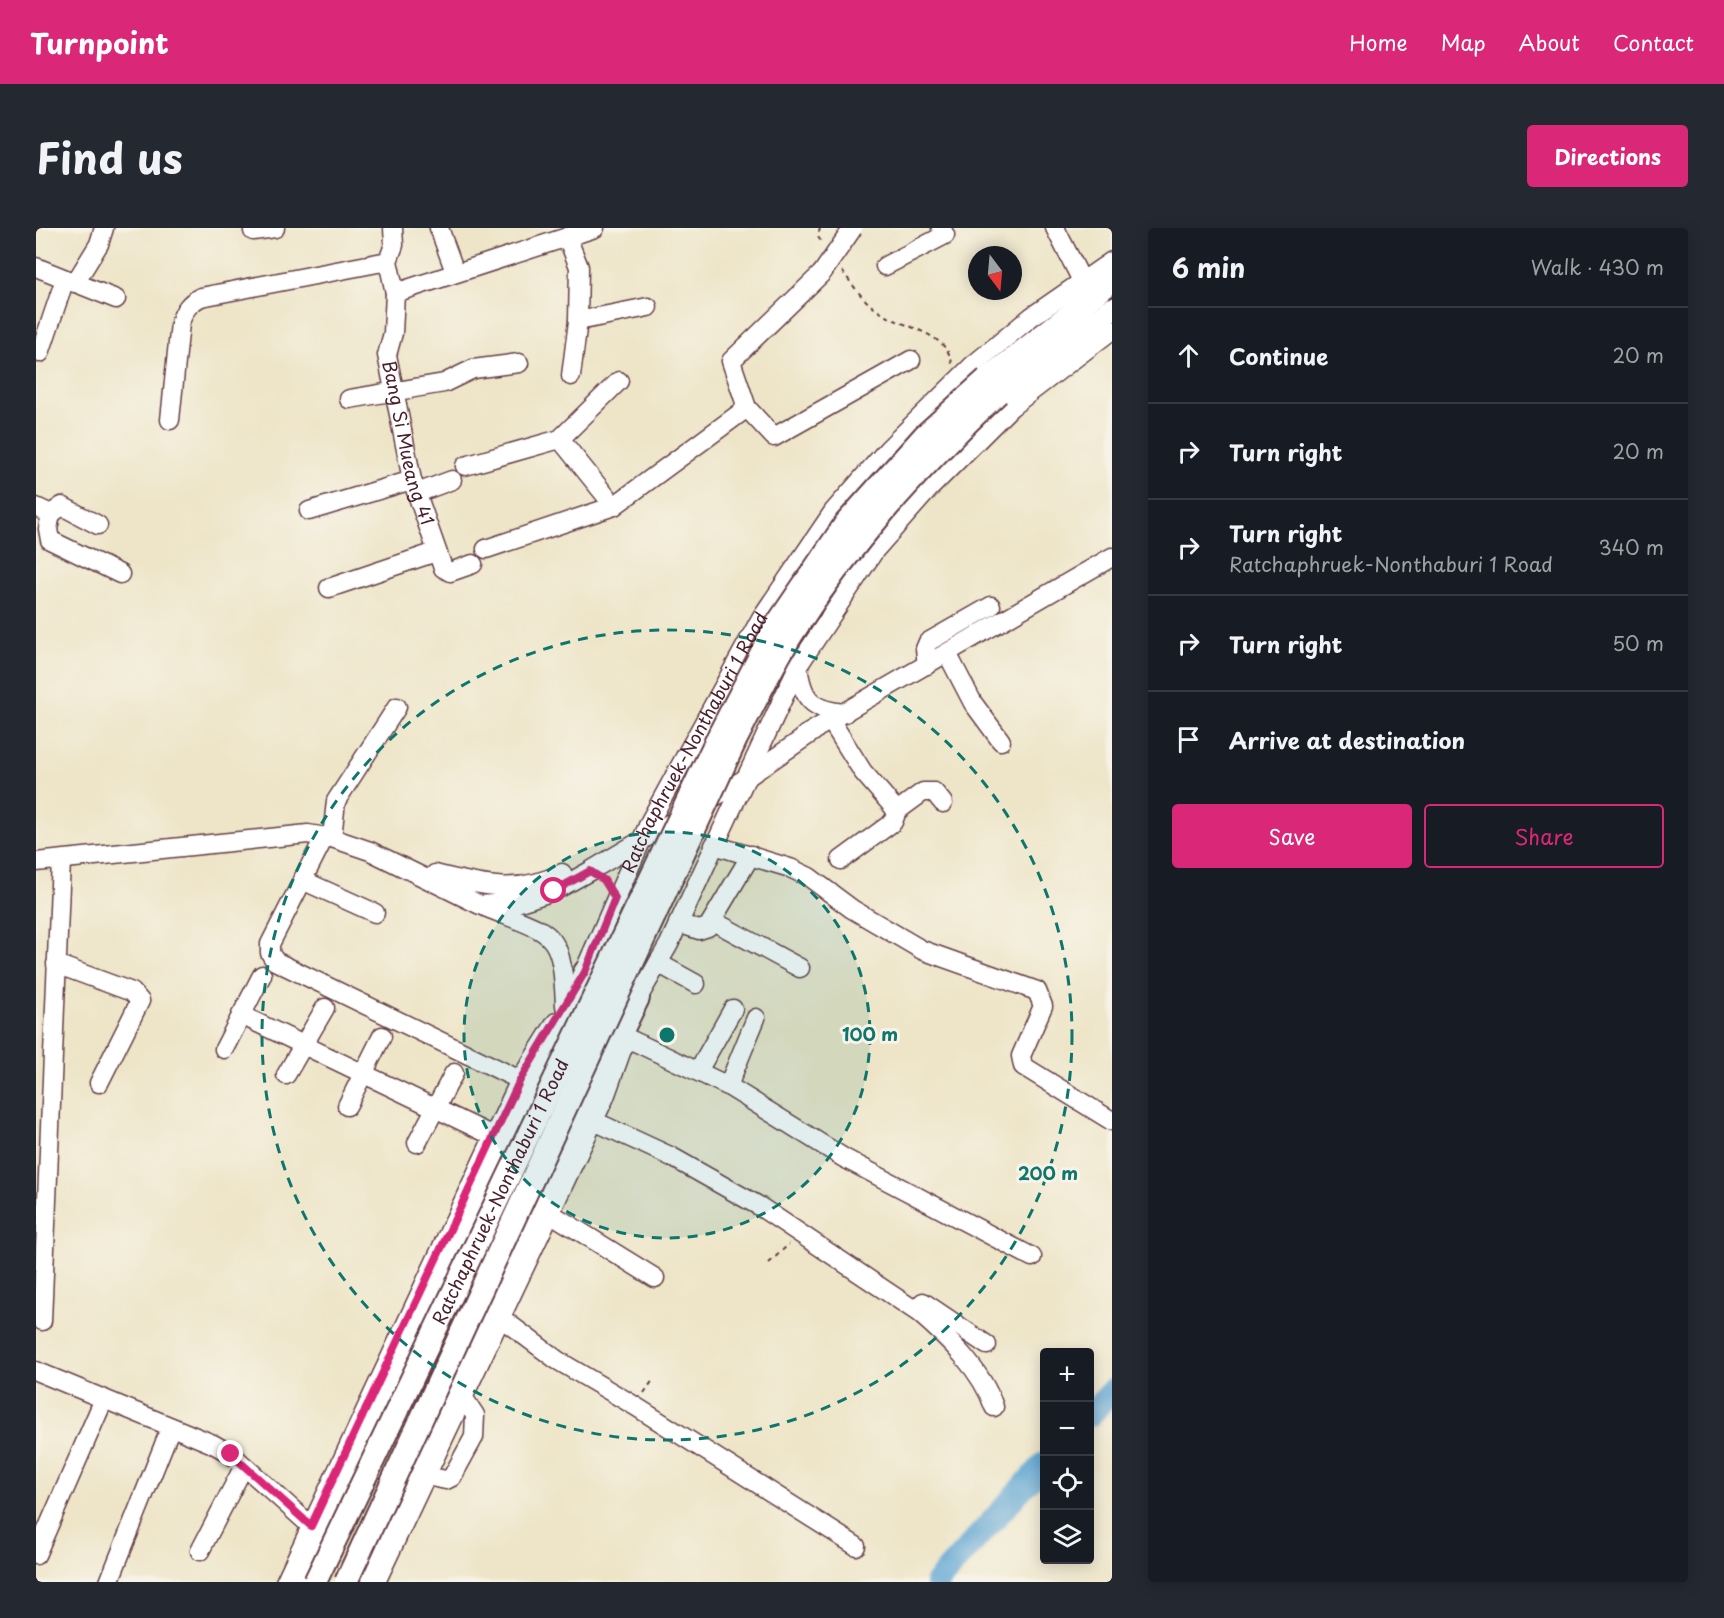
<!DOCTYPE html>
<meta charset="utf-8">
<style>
:root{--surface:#171b24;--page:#242831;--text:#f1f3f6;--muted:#9ea1a6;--line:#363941;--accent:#db2777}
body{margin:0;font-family:"Playpen Sans",sans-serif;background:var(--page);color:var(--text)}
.controls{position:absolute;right:18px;bottom:18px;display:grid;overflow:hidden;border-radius:6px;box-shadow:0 3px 15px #0003}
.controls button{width:54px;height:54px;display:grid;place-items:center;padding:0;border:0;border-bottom:2px solid var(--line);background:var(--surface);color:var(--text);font:30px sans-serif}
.compass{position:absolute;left:932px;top:18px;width:54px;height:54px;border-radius:50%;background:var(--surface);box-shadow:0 3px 15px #0003;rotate:164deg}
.stop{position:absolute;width:18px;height:18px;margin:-14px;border:4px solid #db2777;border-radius:50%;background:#fff}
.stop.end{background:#db2777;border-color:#fff;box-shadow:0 2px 6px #0008}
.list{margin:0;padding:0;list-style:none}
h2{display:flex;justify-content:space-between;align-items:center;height:78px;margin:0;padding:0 24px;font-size:26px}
h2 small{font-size:20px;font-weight:400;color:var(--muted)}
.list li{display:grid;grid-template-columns:39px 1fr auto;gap:18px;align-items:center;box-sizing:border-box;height:96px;padding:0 24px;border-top:2px solid var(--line)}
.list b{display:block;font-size:22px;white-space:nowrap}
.list p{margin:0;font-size:20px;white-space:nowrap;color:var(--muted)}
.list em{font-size:20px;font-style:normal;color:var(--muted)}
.actions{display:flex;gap:12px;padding:18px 24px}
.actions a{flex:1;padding:14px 0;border:2px solid var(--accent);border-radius:6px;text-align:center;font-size:21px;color:var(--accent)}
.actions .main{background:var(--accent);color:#fff}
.icon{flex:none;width:33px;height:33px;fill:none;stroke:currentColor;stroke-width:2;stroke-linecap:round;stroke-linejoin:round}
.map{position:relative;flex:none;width:1076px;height:1354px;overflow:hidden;border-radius:6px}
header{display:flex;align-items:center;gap:36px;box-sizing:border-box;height:84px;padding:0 30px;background:var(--accent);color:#fff}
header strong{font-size:28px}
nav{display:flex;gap:33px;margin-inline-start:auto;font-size:21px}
.intro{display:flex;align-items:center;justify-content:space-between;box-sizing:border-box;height:144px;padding:0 36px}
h1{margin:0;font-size:42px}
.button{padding:15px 27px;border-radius:6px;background:var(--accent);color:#fff;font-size:21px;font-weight:700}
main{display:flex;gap:36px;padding:0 36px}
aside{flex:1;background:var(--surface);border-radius:6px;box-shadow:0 3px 15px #0003}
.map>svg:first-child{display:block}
</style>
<header>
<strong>Turnpoint</strong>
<nav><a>Home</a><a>Map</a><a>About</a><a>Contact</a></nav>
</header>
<div class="intro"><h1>Find us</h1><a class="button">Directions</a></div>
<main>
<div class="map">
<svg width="1076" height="1354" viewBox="0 0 1076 1354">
<rect width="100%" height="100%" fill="#f7f3e8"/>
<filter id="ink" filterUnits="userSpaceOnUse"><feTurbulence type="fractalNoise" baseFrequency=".0167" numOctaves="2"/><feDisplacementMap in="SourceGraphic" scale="12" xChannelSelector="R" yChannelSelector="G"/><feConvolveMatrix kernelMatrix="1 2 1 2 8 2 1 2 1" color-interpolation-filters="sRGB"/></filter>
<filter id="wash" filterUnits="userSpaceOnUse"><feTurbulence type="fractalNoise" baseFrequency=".008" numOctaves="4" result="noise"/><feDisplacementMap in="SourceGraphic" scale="24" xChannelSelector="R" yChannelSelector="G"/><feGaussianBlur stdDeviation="1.35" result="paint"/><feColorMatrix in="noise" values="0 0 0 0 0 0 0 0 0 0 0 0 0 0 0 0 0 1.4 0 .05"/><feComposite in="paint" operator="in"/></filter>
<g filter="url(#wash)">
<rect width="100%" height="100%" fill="#eee5c8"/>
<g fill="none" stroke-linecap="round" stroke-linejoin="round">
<g stroke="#5da4d3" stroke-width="24">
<polyline points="1054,1187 1076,1163"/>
<polyline points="901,1354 1008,1236"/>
</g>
</g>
</g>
<g filter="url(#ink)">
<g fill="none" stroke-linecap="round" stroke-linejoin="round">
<defs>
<g id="minor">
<path id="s1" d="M357,0L358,17L352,33L359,65L357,105L351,127L376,252L407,340L414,344L437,336"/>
<polyline points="403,0 419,44"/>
<polyline points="1019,0 1046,53"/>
<polyline points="217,3 239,0"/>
<polyline points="531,9 543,39 542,93 535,148"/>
<polyline points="849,38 909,7 905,0"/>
<polyline points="0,39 80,71"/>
<polyline points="786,45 695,133 711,180 738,209 875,132"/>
<polyline points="39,55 63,16 68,0"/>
<polyline points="359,65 559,0"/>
<polyline points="542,93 612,79"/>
<polyline points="4,125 29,51"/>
<polyline points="313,171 408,155 437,141 483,135"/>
<path d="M134,192L144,95C148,82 153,75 165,69L352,33"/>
<polyline points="524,211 578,278"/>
<polyline points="429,238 524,211 583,153"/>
<polyline points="381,265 416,252"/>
<polyline points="0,279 15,286 12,301 14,312 84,346"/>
<polyline points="273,283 376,252"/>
<polyline points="15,286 26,278 62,297"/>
<polyline points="450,321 578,278 711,180"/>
<polyline points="293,360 400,324"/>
<polyline points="911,425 937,475 965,513"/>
<polyline points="891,437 889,421 892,414 955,378"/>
<path d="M762,438C766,470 775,482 809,485"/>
<polyline points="795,493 827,544 861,583"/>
<polyline points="769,507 1076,329"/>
<polyline points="289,608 234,716 234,725 239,733 484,852"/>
<polyline points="296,610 300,573 361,479"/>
<polyline points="678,617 754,640 773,649 816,681 886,722 1001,763 1007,778 985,828 987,838 1076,893"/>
<polyline points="805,632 857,594 861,583 887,564 898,564 907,575"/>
<polyline points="0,634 272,606 296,610 334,623 444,677 484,674 518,663 554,643 707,552 778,503"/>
<path d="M399,646C444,657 481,668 526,645"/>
<polyline points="266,652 339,685"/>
<path d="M449,679C517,707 526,699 529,778"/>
<polyline points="677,693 764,740"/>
<polyline points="642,695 663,702 672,699 715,627"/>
<polyline points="622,735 660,756"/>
<polyline points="20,736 96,764 104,773 63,855"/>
<path id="s2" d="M543,755L614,593L725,390L797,284L852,221L937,137L995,89L1076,33"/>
<polyline points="599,781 602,770 633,716 762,438 839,322 893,261 975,179 1076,102"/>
<polyline points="205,787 457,908"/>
<polyline points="591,810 692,858 808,930 996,1029"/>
<polyline points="188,821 226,747"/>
<polyline points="662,843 697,781"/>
<polyline points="250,847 289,780"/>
<polyline points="692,858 720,790"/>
<polyline points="311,878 346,808"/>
<path d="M558,893L636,929L723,978L883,1085C912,1110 946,1142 958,1179"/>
<polyline points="381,915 418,845"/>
<polyline points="514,985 619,1050"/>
<polyline points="887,1074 951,1117"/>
<polyline points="465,1090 521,1132 599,1178 820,1318"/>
<polyline points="6,1093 25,633"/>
<polyline points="0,1143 177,1216 195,1226 275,1298"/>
<polyline points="390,1248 410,1252 416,1249 438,1209 439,1187 427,1169"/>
<polyline points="164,1323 208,1238"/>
<polyline points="0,1327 68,1171"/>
<polyline points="73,1354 135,1199"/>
<polyline points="249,1354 484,852 520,794"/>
<polyline points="340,1354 569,869 587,819"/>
</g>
<g id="major">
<polyline points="951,151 1076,53"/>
<polyline points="962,165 1076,81"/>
<polyline points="263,1354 448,961 518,820 549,744"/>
<polyline points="324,1354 497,983 602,770"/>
</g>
</defs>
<use href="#minor" stroke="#633d43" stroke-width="21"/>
<use href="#major" stroke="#633d43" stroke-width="26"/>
<g stroke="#633d43" stroke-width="2" stroke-dasharray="4.5 4.5" stroke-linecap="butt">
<polyline points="784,0 782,9 787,16"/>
<path d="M806,43C817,57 828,74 844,84C867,100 912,104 916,136"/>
<polyline points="733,1035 753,1016"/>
<polyline points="608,1165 617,1152"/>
</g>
<use href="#minor" stroke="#fff" stroke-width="18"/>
<use href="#major" stroke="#fff" stroke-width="22"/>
<defs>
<polyline id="minor-bridge" points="786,45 817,0"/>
<g id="major-bridge">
<path id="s3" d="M279,1354L685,503L739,399L810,295L888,208L951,151"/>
<path d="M310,1354L700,511C718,476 735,439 756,406C813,316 885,238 962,165"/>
</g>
</defs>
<use href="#minor-bridge" stroke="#633d43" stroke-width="21" stroke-linecap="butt"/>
<use href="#major-bridge" stroke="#633d43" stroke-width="26" stroke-linecap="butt"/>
<use href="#minor-bridge" stroke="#fff" stroke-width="18"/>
<use href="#major-bridge" stroke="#fff" stroke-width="22"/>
</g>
</g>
<g fill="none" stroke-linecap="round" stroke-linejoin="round" filter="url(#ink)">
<polyline stroke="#db2777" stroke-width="8" points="195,1226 275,1298 484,852 549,744 579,670 568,652 554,643 518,663"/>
</g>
<circle cx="631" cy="807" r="203" fill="#0f766e" fill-opacity=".12"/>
<g fill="none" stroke="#0f766e" stroke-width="3" stroke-dasharray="10 8">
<circle cx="631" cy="807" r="203"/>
<circle cx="631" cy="807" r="405"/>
</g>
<g text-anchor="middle" stroke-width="6" stroke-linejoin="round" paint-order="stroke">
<g font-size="18" fill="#4a1f2b" stroke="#f7f3e8">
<text dy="6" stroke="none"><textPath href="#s1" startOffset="220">Bang Si Mueang 41</textPath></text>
<text dy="6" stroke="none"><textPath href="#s2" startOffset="267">Ratchaphruek-Nonthaburi 1 Road</textPath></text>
<text dy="6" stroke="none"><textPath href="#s3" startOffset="432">Ratchaphruek-Nonthaburi 1 Road</textPath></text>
</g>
</g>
<circle cx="631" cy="807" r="9" fill="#0f766e" stroke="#f7f3e8" stroke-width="3"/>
<g font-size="18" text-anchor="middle" font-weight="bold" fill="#0f766e" stroke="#f7f3e8" stroke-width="6" stroke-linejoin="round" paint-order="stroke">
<text x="834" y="813">100 m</text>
<text x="1012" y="952">200 m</text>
</g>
</svg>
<div class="controls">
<button>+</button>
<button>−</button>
<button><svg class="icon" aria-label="locate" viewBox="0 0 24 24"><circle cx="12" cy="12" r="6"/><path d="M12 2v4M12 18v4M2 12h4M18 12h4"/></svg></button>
<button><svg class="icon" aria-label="layers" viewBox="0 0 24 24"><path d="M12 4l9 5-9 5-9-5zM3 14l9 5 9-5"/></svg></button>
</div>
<svg class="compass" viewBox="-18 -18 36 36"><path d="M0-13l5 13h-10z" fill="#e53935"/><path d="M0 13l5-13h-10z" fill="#9ea1a6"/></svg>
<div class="stop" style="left:518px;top:663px"></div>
<div class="stop end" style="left:195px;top:1226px"></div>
</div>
<aside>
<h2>6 min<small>Walk · 430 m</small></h2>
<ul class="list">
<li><svg class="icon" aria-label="ahead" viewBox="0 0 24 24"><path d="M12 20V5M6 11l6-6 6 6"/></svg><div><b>Continue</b></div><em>20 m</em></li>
<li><svg class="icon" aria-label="right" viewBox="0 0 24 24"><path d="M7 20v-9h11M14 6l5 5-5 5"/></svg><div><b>Turn right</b></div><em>20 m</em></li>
<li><svg class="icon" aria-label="right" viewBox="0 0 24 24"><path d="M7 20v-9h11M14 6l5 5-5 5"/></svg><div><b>Turn right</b><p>Ratchaphruek-Nonthaburi 1 Road</p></div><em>340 m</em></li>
<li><svg class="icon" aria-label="right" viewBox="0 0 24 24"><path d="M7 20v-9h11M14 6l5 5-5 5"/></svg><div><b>Turn right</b></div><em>50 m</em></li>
<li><svg class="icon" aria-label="arrive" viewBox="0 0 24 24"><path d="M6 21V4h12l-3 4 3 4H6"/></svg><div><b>Arrive at destination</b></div></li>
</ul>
<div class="actions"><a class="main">Save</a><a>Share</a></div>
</aside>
</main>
